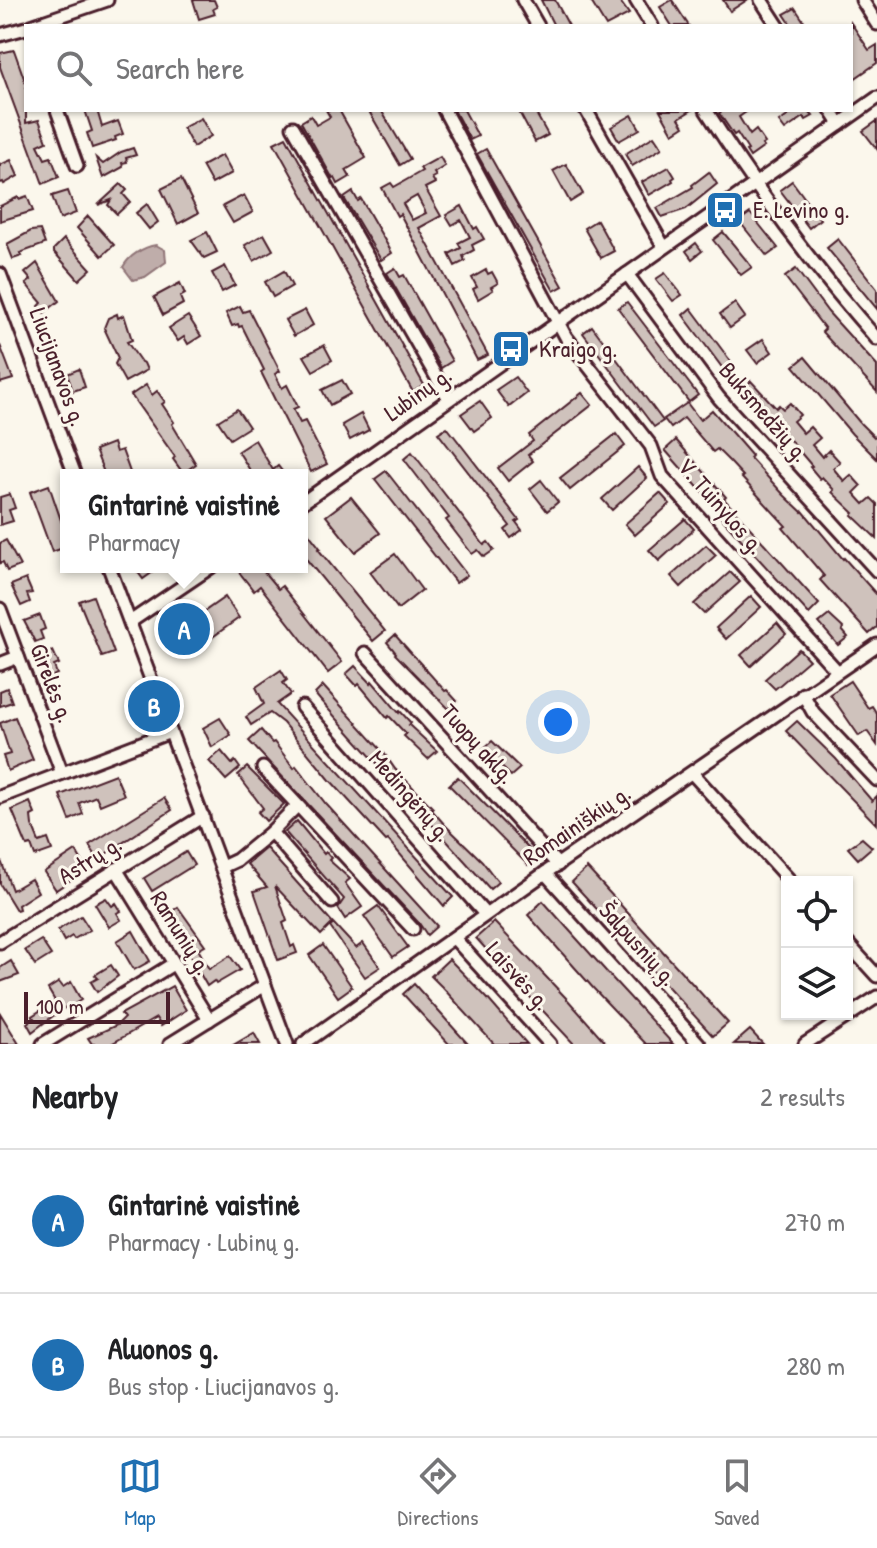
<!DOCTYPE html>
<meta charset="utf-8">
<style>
:root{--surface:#fff;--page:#f6f6f6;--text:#202124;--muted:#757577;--line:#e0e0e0;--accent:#1f6fb2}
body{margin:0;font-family:"Patrick Hand",sans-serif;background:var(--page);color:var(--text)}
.controls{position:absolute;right:24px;bottom:24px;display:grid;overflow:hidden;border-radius:0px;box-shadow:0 2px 6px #0004}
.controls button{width:72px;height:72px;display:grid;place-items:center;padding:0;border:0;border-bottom:2px solid var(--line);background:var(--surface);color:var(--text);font:40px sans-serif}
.scale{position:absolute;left:24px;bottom:20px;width:146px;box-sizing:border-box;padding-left:8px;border:4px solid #4a1f2b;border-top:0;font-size:22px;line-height:28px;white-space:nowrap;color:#4a1f2b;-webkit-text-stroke:6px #fbf7ec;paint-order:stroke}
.you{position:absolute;left:558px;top:722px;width:28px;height:28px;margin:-20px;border:6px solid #fff;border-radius:50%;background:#1a73e8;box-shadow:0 0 0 12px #1a73e833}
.badge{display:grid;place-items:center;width:52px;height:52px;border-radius:50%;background:var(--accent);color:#fff;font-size:26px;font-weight:700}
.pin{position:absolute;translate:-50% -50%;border:4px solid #fff;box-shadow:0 2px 8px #0006}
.popup{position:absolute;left:60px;top:469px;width:248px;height:104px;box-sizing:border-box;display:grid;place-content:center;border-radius:0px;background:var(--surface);filter:drop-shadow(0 2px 6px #0005);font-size:26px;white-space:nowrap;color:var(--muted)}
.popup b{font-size:30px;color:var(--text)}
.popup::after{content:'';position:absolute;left:50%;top:100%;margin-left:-16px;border:16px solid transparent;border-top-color:var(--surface)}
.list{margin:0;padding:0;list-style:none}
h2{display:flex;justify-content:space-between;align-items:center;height:104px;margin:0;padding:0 32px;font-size:34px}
h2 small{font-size:26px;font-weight:400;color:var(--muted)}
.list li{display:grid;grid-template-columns:52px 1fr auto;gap:24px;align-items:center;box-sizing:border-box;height:144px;padding:0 32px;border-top:2px solid var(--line)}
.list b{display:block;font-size:30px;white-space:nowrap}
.list p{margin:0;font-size:26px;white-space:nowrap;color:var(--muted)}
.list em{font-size:26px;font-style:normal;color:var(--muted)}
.icon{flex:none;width:44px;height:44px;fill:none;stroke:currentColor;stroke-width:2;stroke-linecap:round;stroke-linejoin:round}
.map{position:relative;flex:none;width:877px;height:1044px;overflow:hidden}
.search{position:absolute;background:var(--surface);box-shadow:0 2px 6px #0004;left:24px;right:24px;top:24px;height:88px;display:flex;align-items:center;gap:20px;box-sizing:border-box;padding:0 28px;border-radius:0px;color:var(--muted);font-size:30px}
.sheet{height:392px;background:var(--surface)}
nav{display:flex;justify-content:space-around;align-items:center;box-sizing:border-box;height:112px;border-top:2px solid var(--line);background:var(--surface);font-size:22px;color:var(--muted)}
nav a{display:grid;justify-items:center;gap:4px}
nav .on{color:var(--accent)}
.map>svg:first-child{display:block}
</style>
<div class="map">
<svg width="877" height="1044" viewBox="0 0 877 1044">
<rect width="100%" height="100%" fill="#fbf7ec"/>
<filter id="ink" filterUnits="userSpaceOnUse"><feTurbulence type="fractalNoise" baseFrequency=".0125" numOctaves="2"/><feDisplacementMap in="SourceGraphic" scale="16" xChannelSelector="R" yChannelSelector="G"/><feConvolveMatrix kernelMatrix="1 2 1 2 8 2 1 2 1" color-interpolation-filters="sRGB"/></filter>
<g filter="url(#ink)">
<path fill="#bfadaa" stroke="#907477" stroke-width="2" d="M156,245L165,250L166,262L145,277L133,280L123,267C129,256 143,247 156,245Z"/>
<g fill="#cfc2bc" stroke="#4a1f2b" stroke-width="2" fill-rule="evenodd">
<polygon points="193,0 214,0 217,7 213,9 215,14 199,19"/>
<polygon points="541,0 555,0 569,26 554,26"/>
<polygon points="590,0 619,0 629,14 606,26"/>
<polygon points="672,0 689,26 672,26 660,7"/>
<polygon points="723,0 747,0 730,11"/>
<polygon points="795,8 807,26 792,26 784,14"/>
<polygon points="851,23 869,50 877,45 877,63 851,81"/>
<polygon points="14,50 26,84 26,123 39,120 47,141 38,145 45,159 51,157 59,177 43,184 0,67 0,53"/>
<polygon points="85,110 97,110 102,127 118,121 123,134 115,137 116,140 92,148 87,133 92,131"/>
<polygon points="326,110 339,110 366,158 346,170 350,177 338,184 335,178 333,179 301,122 311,116 316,125 330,117"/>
<polygon points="375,110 381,110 410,159 400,165 370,113"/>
<polygon points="454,110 464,110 478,136 470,140"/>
<polygon points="518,110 534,110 548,135 535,142"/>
<polygon points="660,110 692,110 679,118 684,126 673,133"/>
<polygon points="724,110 749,110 739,117 750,135 756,130 765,143 762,145 764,147 750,157 746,151 748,150 737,133 734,135 719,113"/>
<polygon points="796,110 814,110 810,113 813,116 806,120 804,117 785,130 779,122"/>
<polygon points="632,115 640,129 619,141 611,127"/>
<polygon points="201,118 211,136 193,147 183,128"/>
<polygon points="877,121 877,149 863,131"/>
<polygon points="654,136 662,148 632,166 625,154"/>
<polygon points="286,137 424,385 413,392 274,143"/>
<polygon points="133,148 136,155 126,158 127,162 122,163 123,167 103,178 96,158 103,164 121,152"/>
<polygon points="486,149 563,286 554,291 477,154"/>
<polygon points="222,155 232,173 212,184 202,166"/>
<path d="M440,157L445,166L434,173L436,176L432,178L435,183L425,188L441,216L419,228L488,355L477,360L400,214L397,216L382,188L391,183L394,187L422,171L420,168ZM417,196L426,213L412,220L403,204Z"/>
<polygon points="11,160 18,176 4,184 3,182 0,183 0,165"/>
<polygon points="566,164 583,194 570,202 553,171"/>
<polygon points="669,167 675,177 672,179 673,181 649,195 642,182"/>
<polygon points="709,172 717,184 686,209 662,217 657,208 693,187 692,185"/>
<polygon points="181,179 198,213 178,224 161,189"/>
<polygon points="792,181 820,219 809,228 780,190"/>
<polygon points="121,184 127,190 123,194 130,202 117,214 108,205 111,200 98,205"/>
<polygon points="68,191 76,213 60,219 52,196"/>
<polygon points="353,192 358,201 361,199 392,253 381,260 344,198"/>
<polygon points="244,195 253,212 233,223 223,206"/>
<polygon points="27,196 33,211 0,221 0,206 18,197 19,199"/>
<polygon points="147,204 158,222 149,229 136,213"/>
<polygon points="462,206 474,229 477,227 484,239 472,245 474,250 463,256 465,261 455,266 449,254 461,248 458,243 470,237 461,220 452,225 446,215"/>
<polygon points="750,213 778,248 767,256 739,221"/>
<polygon points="88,216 114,245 102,256 77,228"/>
<polygon points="597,220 614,251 601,258 584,228"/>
<polygon points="40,230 45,244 20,253 22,256 13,259 7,244 31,231"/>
<polygon points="207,232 217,252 204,258 191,240"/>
<polygon points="723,232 752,267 741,275 713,240"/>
<polygon points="264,234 273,250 254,261 245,245"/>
<polygon points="64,239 91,269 79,280 54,252 54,249"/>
<polygon points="838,239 877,289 877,309 827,248"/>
<polygon points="696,243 702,251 692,259 686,251"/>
<polygon points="37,263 59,301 44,313 39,306 42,303 26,284 31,280 25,273"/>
<polygon points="225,266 235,285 222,292 212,273"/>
<polygon points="395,268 400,277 404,275 452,361 441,368 387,273"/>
<polygon points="796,269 828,312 877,366 877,392 822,332 825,329 785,277"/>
<polygon points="486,270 488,274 492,272 498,283 491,287 493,290 478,299 473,289 477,287 472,278"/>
<polygon points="284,271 292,286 273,297 265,282"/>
<polygon points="665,273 682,295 673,301 656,279"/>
<polygon points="180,283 185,294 180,297 183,304 163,315 154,297"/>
<polygon points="627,302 698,395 689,402 618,308"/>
<polygon points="735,303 745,317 730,328 720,314"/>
<polygon points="240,306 243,312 249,310 280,371 275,374 282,388 287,385 298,407 293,409 300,423 305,421 327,464 311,472 261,372 264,370 242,326 239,327 238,324 232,326 226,313"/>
<polygon points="691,308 735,367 727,374 683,315"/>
<polygon points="305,310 313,325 294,336 285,320"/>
<polygon points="117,314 118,318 124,315 132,340 127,342 141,362 144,363 147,370 125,382 115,364 118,358 104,328 108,318"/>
<polygon points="188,316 201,336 188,344 184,337 178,341 169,328"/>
<polygon points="592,326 663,421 654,427 583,333"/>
<polygon points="763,339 772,352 757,363 747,350"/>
<polygon points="0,345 13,379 0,383"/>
<polygon points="324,345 332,360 313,371 304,356"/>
<polygon points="805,357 861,424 874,437 877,435 877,459 852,434 794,366"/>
<polygon points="79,369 85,387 73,391 67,374"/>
<polygon points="515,377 527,393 509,407 496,390"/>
<polygon points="342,380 350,394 330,405 322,390"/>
<polygon points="751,381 776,408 779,405 783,409 790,403 800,415 793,421 803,433 810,427 820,438 812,445 822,457 829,450 840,462 833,468 844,481 851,475 861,486 854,493 864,504 871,498 877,504 877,539 852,515 854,513 832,492 834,490 822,477 820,479 810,467 812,466 762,407 758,411 739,392"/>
<polygon points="146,385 152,395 157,391 165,402 162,404 174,422 172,424 196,464 183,473 173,459 175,457 131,395"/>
<polygon points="582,393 592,405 528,455 533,461 508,481 498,468 533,441 529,435"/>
<polygon points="480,401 492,418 474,431 461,414"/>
<polygon points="687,403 700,420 712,410 752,456 750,458 784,495 802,512 803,511 843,559 844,558 877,595 877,627 869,634 820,580 824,576 783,528 786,526 741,477 743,476 730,462 717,449 713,452 684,418 671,428 664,419"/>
<polygon points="237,409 249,427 230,439 218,421"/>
<polygon points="361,414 369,430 350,440 342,425"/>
<polygon points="447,427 519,520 516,522 522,530 511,538 505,530 510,526 438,433"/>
<polygon points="616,434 625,446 570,490 560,478"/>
<polygon points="255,440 273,470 278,466 285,475 253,475 238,451"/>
<polygon points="676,440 726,497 724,499 819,604 809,614 717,513 719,511 665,450"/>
<polygon points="113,443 116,452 122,450 131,475 105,475 95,450"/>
<polygon points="412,452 484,545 488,542 494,550 484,557 478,550 472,554 446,520 449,518 404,459"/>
<polygon points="638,467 647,478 612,510 602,499"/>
<polygon points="386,471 467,575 456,583 375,479"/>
<polygon points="541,480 558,502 547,511 530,489"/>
<polygon points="49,485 66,535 66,547 52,552 30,492"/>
<polygon points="660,493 670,504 635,535 625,524"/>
<polygon points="10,494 15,508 9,510 13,521 0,525 0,497"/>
<polygon points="351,497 380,533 355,552 326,516"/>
<polygon points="685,519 694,529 659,561 649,550"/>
<polygon points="302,525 320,548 318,549 385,631 373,641 302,554"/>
<polygon points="6,540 20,566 7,571 3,562 0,563 0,543"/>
<polygon points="706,545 716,555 681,587 671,576"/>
<polygon points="395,554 422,590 398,609 370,572"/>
<polygon points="134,567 160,567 143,579"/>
<polygon points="245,567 260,567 278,589 282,586 342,662 328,673 260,586 254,591 239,572"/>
<polygon points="730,572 740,582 704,614 694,604"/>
<polygon points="26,579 32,593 27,594 30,602 21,606 11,585"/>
<polygon points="93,596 114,653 102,657 79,601"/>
<polygon points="751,596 761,607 726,639 716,628"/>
<polygon points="225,597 239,618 193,651 178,630"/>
<polygon points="40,615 45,629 40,631 43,639 35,642 24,621"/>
<polygon points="829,615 843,628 842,630 848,637 838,645 819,623"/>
<polygon points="777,623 786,634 751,666 741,655"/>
<polygon points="395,635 445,691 447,690 457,701 449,709 395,654 396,653 387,642"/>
<polygon points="799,649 809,660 775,689 765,679"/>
<polygon points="53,651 59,664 54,666 57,674 49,678 39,657"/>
<polygon points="355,666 371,683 372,681 399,713 400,711 411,723 409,725 437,751 428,759 404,736 406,734 389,716 387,718 359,684 357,686 346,674"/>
<polygon points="281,670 287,680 283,683 291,694 277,704 453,897 444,906 388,840 386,841 330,780 283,723 270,713 251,725 246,717 264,704 256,687"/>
<polygon points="850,681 868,708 872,706 877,714 877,745 867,731 859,736 830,694"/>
<polygon points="323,686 384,753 395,769 433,808 431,809 445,825 482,861 498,882 490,889 320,700 315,694"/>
<polygon points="7,688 12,702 0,706 0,691"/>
<polygon points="15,717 33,760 8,771 3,756 10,754 0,723"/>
<polygon points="220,718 231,735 212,747 203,728"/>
<polygon points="797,721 836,759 872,801 877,796 877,825 786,731"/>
<polygon points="261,730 272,743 274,742 294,768 296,766 326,804 437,926 427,935 419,923 249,741"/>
<polygon points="492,741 520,768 511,776 483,749"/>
<polygon points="221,751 232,764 235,761 240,768 226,780 209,761"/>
<polygon points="247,767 284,804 266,821 258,812 263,808 238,775"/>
<polygon points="115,774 124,795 100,805 96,796 79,803 83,814 70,820 60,795"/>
<polygon points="458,777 537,857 528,865 449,785"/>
<polygon points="164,798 172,810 98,859 89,845"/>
<polygon points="30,802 35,814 31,816 32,825 39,842 48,839 52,850 35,856 31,845 27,846 12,810"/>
<polygon points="297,821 324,854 326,852 331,858 329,860 350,879 345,883 362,907 345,919 338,908 344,899 285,832"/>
<polygon points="862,838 872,847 858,859 848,848"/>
<polygon points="266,848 333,923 321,935 275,886 287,921 283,923 291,947 294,945 297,953 278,960 254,891 267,887 247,864"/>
<polygon points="76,851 87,869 56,890 44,872"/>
<polygon points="186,852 194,865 152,891 144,878"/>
<polygon points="0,858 12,890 31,879 38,892 18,905 19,909 16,910 0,884"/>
<polygon points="587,868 728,1023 713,1036 572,882"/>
<polygon points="106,898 112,906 116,903 121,911 117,913 121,920 109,927 95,904"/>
<polygon points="543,901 613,979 673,1044 646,1044 594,989 528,915"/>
<polygon points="378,906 408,947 393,957 364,916"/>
<polygon points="178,907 205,945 198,949 209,969 230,956 240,970 216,984 214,981 207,986 167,915"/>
<polygon points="81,916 90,930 74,939 72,936 64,941 58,930"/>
<polygon points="494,922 567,999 607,1044 574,1044 504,969 476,938"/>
<polygon points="334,924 356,948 363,943 380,967 365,977 330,927"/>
<polygon points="133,931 150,961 134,970 117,941"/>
<polygon points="41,940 51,955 35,965 25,950"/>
<polygon points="323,945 352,987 338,997 309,955"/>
<polygon points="449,959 487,998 527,1044 494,1044 443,988 431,976"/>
<polygon points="11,961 19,975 0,982 0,968"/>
<polygon points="111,965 118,976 97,992 91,982 98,978 95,975"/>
<polygon points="59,982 63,987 71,982 81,1000 66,1009 65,1007 32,1032 27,1023 34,1018 32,1016 55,1001 48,989"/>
<polygon points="414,984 449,1023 468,1044 449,1044 403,994"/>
<polygon points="172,986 186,1010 161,1026 156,1018 111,1044 92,1044 88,1038 117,1025 124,1018 121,1014"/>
<polygon points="0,1013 19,1044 0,1044"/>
<polygon points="750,1030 763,1044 734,1044"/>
<polygon points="254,1033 260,1044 235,1044"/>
</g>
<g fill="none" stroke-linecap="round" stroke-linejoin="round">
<defs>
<g id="minor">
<polyline points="523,0 538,26"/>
<polyline points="636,0 652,26"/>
<polyline points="761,0 778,26"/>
<polyline points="862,0 877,24"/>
<polyline points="31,26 107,0"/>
<polyline points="0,35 26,28"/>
<polyline points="57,110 77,166"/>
<polyline points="444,110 566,337 651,446 662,476 837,671"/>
<polyline points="586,110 664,247"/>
<path d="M706,110C757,190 814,268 877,339"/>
<polyline points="831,110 840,124"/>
<polyline points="293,127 449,399"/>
<polyline points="0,274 75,475"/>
<polyline points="627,274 719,398 877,571"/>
<polyline points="302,503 877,98"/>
<polyline points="109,567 287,1044"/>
<polyline points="0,609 62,773"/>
<polyline points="130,622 211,567"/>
<polyline points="365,653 558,865"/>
<polyline points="0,664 18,657"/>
<polyline points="803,694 813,712 877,780"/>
<polyline points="302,707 485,914"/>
<polyline points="263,768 413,929"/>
<polyline points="692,773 791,882"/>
<polyline points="0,797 170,732"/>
<polyline points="271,832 297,806"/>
<polyline points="222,867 237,860 271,832 332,902"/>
<polyline points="116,869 209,1020"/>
<polyline points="545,873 699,1044"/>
<polyline points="454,938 550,1044"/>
<polyline points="0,942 203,816"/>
<polyline points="847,943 877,976"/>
<polyline points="43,1044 173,964"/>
<polyline points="170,1044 265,985"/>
<polyline points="303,1044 545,873 877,645"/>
<polyline points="805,1044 877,997"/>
</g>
</defs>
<use href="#minor" stroke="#4a1f2b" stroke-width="17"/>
<use href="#minor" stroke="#fbf7ec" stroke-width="11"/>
</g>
</g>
<defs>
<symbol id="bus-square" viewBox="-11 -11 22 22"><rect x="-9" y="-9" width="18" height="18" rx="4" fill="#1f6fb2" stroke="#fbf7ec"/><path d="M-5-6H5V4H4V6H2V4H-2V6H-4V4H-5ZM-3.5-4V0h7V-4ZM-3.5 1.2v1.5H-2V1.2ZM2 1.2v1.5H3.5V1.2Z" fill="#fff"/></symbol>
</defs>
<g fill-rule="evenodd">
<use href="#bus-square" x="703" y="188" width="44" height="44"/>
<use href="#bus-square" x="489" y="327" width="44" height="44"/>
</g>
<g text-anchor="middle" stroke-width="6" stroke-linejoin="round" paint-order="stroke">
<g font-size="24" fill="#4a1f2b" stroke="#fbf7ec" text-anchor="start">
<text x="753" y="218">E. Levino g.</text>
<text x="539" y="357">Kraigo g.</text>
</g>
<g font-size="24" fill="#4a1f2b" stroke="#fbf7ec">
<text transform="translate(58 367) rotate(70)" y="8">Liucijanavos g.</text>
<text transform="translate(418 394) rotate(-35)" y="8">Lubinų g.</text>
<text transform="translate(764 412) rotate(49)" y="8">Buksmedžių g.</text>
<text transform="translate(721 506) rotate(49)" y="8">V. Tuinylos g.</text>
<text transform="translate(52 683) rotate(69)" y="8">Girelės g.</text>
<text transform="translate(478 744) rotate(48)" y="8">Tuopų aklg.</text>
<text transform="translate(410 796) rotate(49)" y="8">Medingėnų g.</text>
<text transform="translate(577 825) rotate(-34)" y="8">Romainiškių g.</text>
<text transform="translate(90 860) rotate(-32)" y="8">Astrų g.</text>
<text transform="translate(181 933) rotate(58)" y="8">Ramunių g.</text>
<text transform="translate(638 944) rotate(48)" y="8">Šalpusnių g.</text>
<text transform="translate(518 976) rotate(48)" y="8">Laisvės g.</text>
</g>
</g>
</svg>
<div class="controls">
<button><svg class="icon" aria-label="locate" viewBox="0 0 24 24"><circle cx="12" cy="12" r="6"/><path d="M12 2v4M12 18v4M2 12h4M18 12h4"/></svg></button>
<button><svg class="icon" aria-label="layers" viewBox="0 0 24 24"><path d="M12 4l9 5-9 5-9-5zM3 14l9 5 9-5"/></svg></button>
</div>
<div class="scale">100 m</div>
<div class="you"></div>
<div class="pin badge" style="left:184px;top:629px">A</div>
<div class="popup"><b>Gintarinė vaistinė</b>Pharmacy</div>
<div class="pin badge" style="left:154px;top:706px">B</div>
<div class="search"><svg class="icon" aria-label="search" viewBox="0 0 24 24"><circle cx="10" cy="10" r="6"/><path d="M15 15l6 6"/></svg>Search here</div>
</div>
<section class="sheet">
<h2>Nearby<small>2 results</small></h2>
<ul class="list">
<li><span class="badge">A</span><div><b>Gintarinė vaistinė</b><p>Pharmacy · Lubinų g.</p></div><em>270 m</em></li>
<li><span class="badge">B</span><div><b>Aluonos g.</b><p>Bus stop · Liucijanavos g.</p></div><em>280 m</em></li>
</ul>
</section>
<nav>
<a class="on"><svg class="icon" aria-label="map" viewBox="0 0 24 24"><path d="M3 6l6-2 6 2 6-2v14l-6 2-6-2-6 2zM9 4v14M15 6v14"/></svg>Map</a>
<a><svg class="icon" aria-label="directions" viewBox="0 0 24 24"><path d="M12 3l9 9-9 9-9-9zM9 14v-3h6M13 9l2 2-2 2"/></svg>Directions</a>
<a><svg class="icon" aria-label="saved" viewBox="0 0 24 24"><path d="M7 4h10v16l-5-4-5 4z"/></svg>Saved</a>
</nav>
